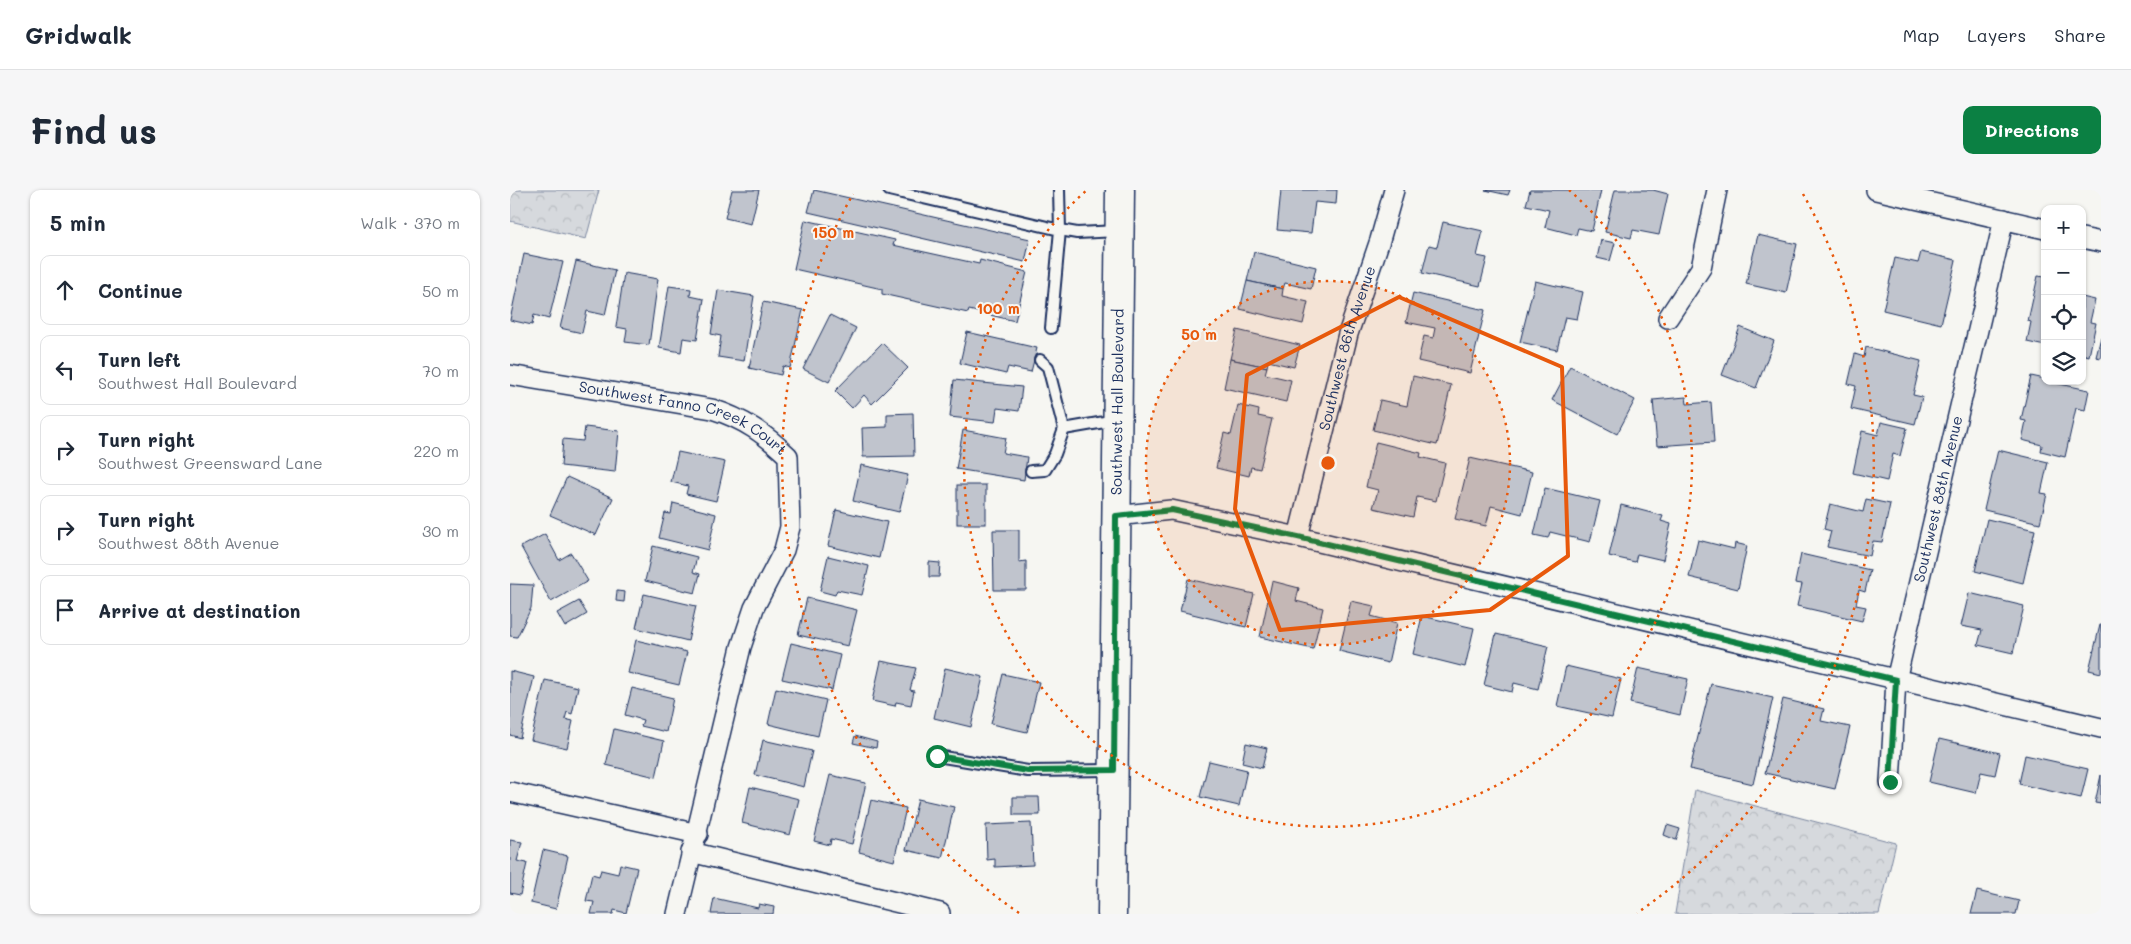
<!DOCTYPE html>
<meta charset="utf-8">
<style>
:root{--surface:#fff;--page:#f6f6f7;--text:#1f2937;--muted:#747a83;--line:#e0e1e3;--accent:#0b8043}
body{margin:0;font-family:Mali,sans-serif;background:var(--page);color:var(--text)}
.controls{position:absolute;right:15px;top:15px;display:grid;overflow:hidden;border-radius:10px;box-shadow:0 1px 4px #0004}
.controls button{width:45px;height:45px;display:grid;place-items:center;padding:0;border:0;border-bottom:1px solid var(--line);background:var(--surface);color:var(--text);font:25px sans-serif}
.stop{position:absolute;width:15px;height:15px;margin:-11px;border:4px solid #0b8043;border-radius:50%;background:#fff}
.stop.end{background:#0b8043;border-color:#fff;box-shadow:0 1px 5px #0008}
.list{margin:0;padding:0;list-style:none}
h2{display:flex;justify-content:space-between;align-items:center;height:65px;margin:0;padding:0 20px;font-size:21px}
h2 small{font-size:16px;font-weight:400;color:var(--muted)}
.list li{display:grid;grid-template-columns:32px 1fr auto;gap:15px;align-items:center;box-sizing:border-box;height:70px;margin:0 10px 10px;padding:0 10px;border:1px solid var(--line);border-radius:10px}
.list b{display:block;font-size:19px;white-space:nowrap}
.list p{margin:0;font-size:16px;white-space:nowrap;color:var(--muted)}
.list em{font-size:16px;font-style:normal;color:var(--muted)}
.icon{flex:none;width:28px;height:28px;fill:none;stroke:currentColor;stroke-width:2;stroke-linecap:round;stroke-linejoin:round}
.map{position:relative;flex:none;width:1591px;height:724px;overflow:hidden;border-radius:10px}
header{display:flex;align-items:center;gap:30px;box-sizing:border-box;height:70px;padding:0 25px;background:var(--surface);border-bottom:1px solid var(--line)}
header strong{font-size:24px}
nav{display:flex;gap:28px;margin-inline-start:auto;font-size:18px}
.intro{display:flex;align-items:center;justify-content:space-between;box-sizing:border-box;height:120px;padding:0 30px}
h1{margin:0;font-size:35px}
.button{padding:12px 22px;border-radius:10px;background:var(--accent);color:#fff;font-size:18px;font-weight:700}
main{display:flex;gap:30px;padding:0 30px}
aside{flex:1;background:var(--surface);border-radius:10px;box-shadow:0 1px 4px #0004}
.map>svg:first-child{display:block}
</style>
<header>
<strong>Gridwalk</strong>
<nav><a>Map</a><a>Layers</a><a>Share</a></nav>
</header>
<div class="intro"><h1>Find us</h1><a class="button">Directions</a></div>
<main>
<aside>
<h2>5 min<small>Walk · 370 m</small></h2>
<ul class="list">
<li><svg class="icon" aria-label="ahead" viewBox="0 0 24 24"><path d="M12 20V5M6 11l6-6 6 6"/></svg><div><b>Continue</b></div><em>50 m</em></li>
<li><svg class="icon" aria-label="left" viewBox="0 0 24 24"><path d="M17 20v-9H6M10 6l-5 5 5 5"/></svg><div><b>Turn left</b><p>Southwest Hall Boulevard</p></div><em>70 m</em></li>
<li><svg class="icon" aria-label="right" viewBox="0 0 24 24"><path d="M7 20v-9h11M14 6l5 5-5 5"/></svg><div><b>Turn right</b><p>Southwest Greensward Lane</p></div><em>220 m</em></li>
<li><svg class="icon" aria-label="right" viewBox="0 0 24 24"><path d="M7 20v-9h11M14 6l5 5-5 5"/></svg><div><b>Turn right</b><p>Southwest 88th Avenue</p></div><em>30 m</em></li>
<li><svg class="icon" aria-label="arrive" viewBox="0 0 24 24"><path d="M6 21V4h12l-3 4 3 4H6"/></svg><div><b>Arrive at destination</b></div></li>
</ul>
</aside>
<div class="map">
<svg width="1591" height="724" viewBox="0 0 1591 724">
<defs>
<pattern id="forest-crowns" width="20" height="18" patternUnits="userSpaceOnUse" patternTransform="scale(1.25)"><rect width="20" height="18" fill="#d6d9dd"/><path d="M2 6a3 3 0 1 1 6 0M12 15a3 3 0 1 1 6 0" fill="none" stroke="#b7bbc0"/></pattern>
</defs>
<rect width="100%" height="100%" fill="#f6f6f2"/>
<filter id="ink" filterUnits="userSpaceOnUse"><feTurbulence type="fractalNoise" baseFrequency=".02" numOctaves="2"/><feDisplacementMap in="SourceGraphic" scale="10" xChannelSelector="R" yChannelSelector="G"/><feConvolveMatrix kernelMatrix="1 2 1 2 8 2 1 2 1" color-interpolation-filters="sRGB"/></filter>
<g filter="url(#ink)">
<g fill="url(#forest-crowns)" stroke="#78849e">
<polygon points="0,0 89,0 76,49 0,31"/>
<polygon points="1185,600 1386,653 1369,724 1165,724"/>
</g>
<g fill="#c0c4cd" stroke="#1b2f5e">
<polygon points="222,0 249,0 241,34 215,28"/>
<polygon points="304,0 520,49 515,72 298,22"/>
<polygon points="771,0 827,0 826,14 805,12 801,43 767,40"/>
<polygon points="975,0 1000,0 998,5"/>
<polygon points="1020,0 1091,0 1082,41 1068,38 1066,45 1035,37 1039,20 1016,15"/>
<polygon points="1105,0 1143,0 1158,4 1149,45 1123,40 1121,48 1095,42"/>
<polygon points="295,30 385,50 383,55 469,74 470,70 517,82 505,131 459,120 458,123 372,104 372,99 284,79"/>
<polygon points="933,32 973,41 967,66 977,68 970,96 912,83 919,55 927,57"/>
<polygon points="1248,45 1287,54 1276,103 1236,94"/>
<polygon points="1091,50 1105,53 1100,71 1087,68"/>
<polygon points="744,62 806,77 801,99 775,93 773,99 737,91"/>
<polygon points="1411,62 1446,70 1431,134 1373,120 1385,68 1408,73"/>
<polygon points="14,64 53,72 39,129 24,125 22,135 0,130"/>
<polygon points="66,71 105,80 95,125 77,121 72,143 50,138"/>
<polygon points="114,83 148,89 139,155 115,152 117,139 106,137"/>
<polygon points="1528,86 1535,87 1535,156 1517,152 1521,132 1518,131"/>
<polygon points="737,91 773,99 772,106 798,112 793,134 730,119"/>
<polygon points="1025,91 1073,102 1067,129 1055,127 1047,160 1010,152"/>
<polygon points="159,96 181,99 180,106 194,109 187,150 173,148 171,162 149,158"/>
<polygon points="208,100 244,106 234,171 208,167 211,146 201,144"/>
<polygon points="903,103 975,120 960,183 908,171 914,146 923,148 925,138 896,132"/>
<polygon points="1572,107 1585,110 1580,132 1586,133 1579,166 1572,164"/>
<polygon points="253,112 293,120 280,178 273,176 271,185 239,178"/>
<polygon points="320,125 346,138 319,192 293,179"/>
<polygon points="1230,137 1264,151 1246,198 1212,185"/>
<polygon points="727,140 790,155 784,177 758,171 757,177 720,169"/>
<polygon points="457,142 527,158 521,182 498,177 496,184 450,173"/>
<polygon points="1591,147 1591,168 1586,167"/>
<polygon points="372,153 398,178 362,214 354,205 342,218 325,201"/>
<polygon points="1356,157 1411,171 1403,205 1412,207 1405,234 1341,219 1346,196 1338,194 1345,164 1354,167"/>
<polygon points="720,169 757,177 755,184 781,190 776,212 714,198"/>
<polygon points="1060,176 1125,210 1107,244 1042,210"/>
<polygon points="903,186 941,195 927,255 863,240 870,210 897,216"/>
<polygon points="1521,186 1535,189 1535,191 1579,200 1575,220 1566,218 1555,267 1531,261 1532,255 1512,250 1516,231 1511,230"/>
<polygon points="444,190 512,197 509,221 487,218 485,232 440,227"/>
<polygon points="1176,207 1177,214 1201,212 1204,252 1147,256 1143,210"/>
<polygon points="728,215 749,220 748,226 762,229 750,279 741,277 739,286 706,278 714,243 721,245"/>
<polygon points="403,223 404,266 353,267 352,238 377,237 377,224"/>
<polygon points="1371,232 1397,238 1390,266 1383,264 1377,291 1343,283 1352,241 1368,245"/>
<polygon points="75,237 109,241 105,282 51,276 53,249 73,251"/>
<polygon points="453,240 496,248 493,263 517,267 514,290 446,279"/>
<polygon points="866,252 911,263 910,267 935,273 926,311 907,307 903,327 863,318 868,300 856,297"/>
<polygon points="1488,260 1538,272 1531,303 1537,304 1530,333 1474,320"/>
<polygon points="168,262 215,272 206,311 176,304 178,296 161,292"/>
<polygon points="960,268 1022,282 1012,324 981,316 976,336 945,329"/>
<polygon points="351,275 398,285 389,322 343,311"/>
<polygon points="57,287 103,308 86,345 40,325"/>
<rect x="447" y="295" width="29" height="39"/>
<polygon points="1035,298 1090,311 1080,352 1040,342 1038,348 1024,345"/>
<polygon points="1356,309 1380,314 1372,352 1363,351 1360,366 1317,357 1321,341 1314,339 1320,314 1353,322"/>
<polygon points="163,313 206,324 198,360 149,348 155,323 161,324"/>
<polygon points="1111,315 1153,326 1151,331 1161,334 1153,370 1127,364 1125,372 1099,366"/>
<polygon points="326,320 377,332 369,368 318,356"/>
<polygon points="1477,329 1525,340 1513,393 1465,381"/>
<polygon points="483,340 509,340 509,372 516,371 516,400 484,400"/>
<polygon points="35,344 49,370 61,363 78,391 41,412 11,357"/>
<polygon points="1188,350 1224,359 1225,353 1237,356 1228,399 1179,387"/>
<polygon points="143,356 187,367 183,382 190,384 185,403 135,391"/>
<polygon points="1291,364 1360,380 1355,402 1349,400 1346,415 1356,417 1352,431 1287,416 1292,394 1285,393"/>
<polygon points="318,366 359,376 352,405 327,400 325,405 310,401"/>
<polygon points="419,372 430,373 429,387 419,387"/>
<polygon points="678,389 744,404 736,437 670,421"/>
<polygon points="762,391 789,398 786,411 813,418 803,459 750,447"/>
<polygon points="0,394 23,395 21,418 7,447 0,446"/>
<polygon points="107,401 115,402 114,412 106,411"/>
<polygon points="1459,403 1514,416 1503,463 1468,455 1472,440 1451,436"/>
<polygon points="134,404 186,416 178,451 126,438"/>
<polygon points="297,408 347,420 338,456 288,445"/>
<polygon points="69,411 77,424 55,437 47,423"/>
<polygon points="841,411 864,416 861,426 887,433 878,473 829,461"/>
<polygon points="912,426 964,438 955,477 903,464"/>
<polygon points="1590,435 1591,435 1591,483 1579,480"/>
<polygon points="986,444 1038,456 1028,499 1004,493 1002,502 974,495"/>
<polygon points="126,450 177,462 169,495 118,483"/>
<polygon points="281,453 330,465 322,500 272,489"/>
<polygon points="371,471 406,478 400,500 404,501 401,515 386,512 385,516 362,511"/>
<polygon points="1056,476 1111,489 1102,528 1047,516"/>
<polygon points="435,478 473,487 461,537 424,528"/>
<polygon points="1128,478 1178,489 1170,525 1120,513"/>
<polygon points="0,481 24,487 10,548 0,545"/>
<polygon points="493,484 529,492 517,542 481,534"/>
<polygon points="35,490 68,497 62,524 57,522 55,529 63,531 57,558 21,550"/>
<polygon points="1201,494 1263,508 1243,594 1180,579"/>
<polygon points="122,498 163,508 156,542 131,536 133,530 115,525"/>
<polygon points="266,498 316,510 308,546 258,534"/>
<polygon points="1273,509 1314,519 1311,531 1340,537 1325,599 1255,583"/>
<polygon points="104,539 154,551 146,587 96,575"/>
<polygon points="345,546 367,552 366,558 343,553"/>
<polygon points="1429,549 1490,563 1485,585 1471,582 1466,603 1419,592"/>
<polygon points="253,550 302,561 294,597 245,585"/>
<polygon points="736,553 757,558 752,578 732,573"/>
<polygon points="1515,565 1578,579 1571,608 1509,594"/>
<polygon points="699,571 737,580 729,616 690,607"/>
<polygon points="320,585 356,593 342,654 321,649 320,655 304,651"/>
<polygon points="1591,585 1591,614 1585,613"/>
<polygon points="240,597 289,609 280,645 232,633"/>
<polygon points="503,607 529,607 530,625 503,625"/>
<polygon points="408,609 444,617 432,668 396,660"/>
<polygon points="361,610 396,618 384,671 349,662"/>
<polygon points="521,633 523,675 485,677 485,669 477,670 476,635"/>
<polygon points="1157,635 1170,639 1166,650 1154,645"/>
<polygon points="0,650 12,652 7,671 17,673 10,705 0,703"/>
<polygon points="33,660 58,666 46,719 21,713"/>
<polygon points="110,674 127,678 116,723 104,720 103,724 81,724 84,712 76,711 82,684 89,686 91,680 108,684"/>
<polygon points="1467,701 1509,711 1506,724 1461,724"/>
<polygon points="204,708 248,718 249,714 264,717 263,724 201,724"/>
</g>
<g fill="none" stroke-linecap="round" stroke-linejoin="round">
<defs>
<g id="service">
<polyline points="379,0 550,40 541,138"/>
<polyline points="549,0 550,40 567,43 608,41"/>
<polyline points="530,170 538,177 554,239 606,230"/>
<polyline points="521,281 535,280 545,264 554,239"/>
<polyline points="427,566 518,581 603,580"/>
</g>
<g id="minor">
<polyline points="1366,0 1535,39"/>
<polyline points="1572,48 1591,52"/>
<polyline points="1158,128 1191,78 1207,0"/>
<path id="s1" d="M0,185L202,219C234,229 255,244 278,266L280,337L274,360L244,418L231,457L167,724"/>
<polyline points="606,326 661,320 788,347 1591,538"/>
<path id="s2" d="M788,347L838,144L870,50L884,0"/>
<path id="s3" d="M1380,592L1386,490L1494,29"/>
<polyline points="0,602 188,644"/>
<polyline points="181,662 430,723"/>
</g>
<g id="secondary">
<path id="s4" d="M602,724L610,0"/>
</g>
</defs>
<use href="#service" stroke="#1b2f5e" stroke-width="14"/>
<use href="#minor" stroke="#1b2f5e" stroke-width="22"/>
<use href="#secondary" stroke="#1b2f5e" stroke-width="31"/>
<use href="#service" stroke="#f6f6f2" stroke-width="10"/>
<use href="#minor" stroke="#f6f6f2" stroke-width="19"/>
<use href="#secondary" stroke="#f6f6f2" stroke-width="28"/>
</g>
</g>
<g fill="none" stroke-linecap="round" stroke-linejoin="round" filter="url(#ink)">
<polyline stroke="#0b8043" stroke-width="6" points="427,566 518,581 604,580 606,326 662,320 788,347 1386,490 1380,592"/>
</g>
<path fill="none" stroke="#e8590c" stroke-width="4" stroke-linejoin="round" d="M889,107L1052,177L1058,366L980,420L770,440L725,319L737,185Z"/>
<circle cx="818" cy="273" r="182" fill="#e8590c" fill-opacity=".12"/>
<g fill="none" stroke="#e8590c" stroke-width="2.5" stroke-dasharray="2.5 5">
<circle cx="818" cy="273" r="182"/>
<path d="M1059 0A364 364 0 1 1 577 0"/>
<path d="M509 723A546 546 0 0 1 343 4M1293 4A546 546 0 0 1 1127 723"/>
</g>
<g text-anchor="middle" stroke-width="4" stroke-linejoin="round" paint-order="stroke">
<g font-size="15" fill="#1b2f5e" stroke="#f6f6f2">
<text dy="5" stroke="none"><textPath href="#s2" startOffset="195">Southwest 86th Avenue</textPath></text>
<text dy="5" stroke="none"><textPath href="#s4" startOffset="512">Southwest Hall Boulevard</textPath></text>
<text dy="5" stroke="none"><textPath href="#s1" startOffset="180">Southwest Fanno Creek Court</textPath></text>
<text dy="5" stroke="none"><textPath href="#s3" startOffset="288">Southwest 88th Avenue</textPath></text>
</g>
</g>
<circle cx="818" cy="273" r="8" fill="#e8590c" stroke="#f6f6f2" stroke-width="2.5"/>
<g font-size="15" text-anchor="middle" font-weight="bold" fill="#e8590c" stroke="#f6f6f2" stroke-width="4" stroke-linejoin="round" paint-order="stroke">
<text x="323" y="48">150 m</text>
<text x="488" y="124">100 m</text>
<text x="689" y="150">50 m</text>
</g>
</svg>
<div class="controls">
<button>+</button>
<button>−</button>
<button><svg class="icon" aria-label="locate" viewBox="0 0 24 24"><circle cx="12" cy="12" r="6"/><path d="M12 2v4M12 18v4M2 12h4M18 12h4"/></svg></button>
<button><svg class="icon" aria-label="layers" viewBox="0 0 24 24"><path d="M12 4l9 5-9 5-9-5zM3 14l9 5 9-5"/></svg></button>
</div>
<div class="stop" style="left:427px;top:566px"></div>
<div class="stop end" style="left:1380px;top:592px"></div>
</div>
</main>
